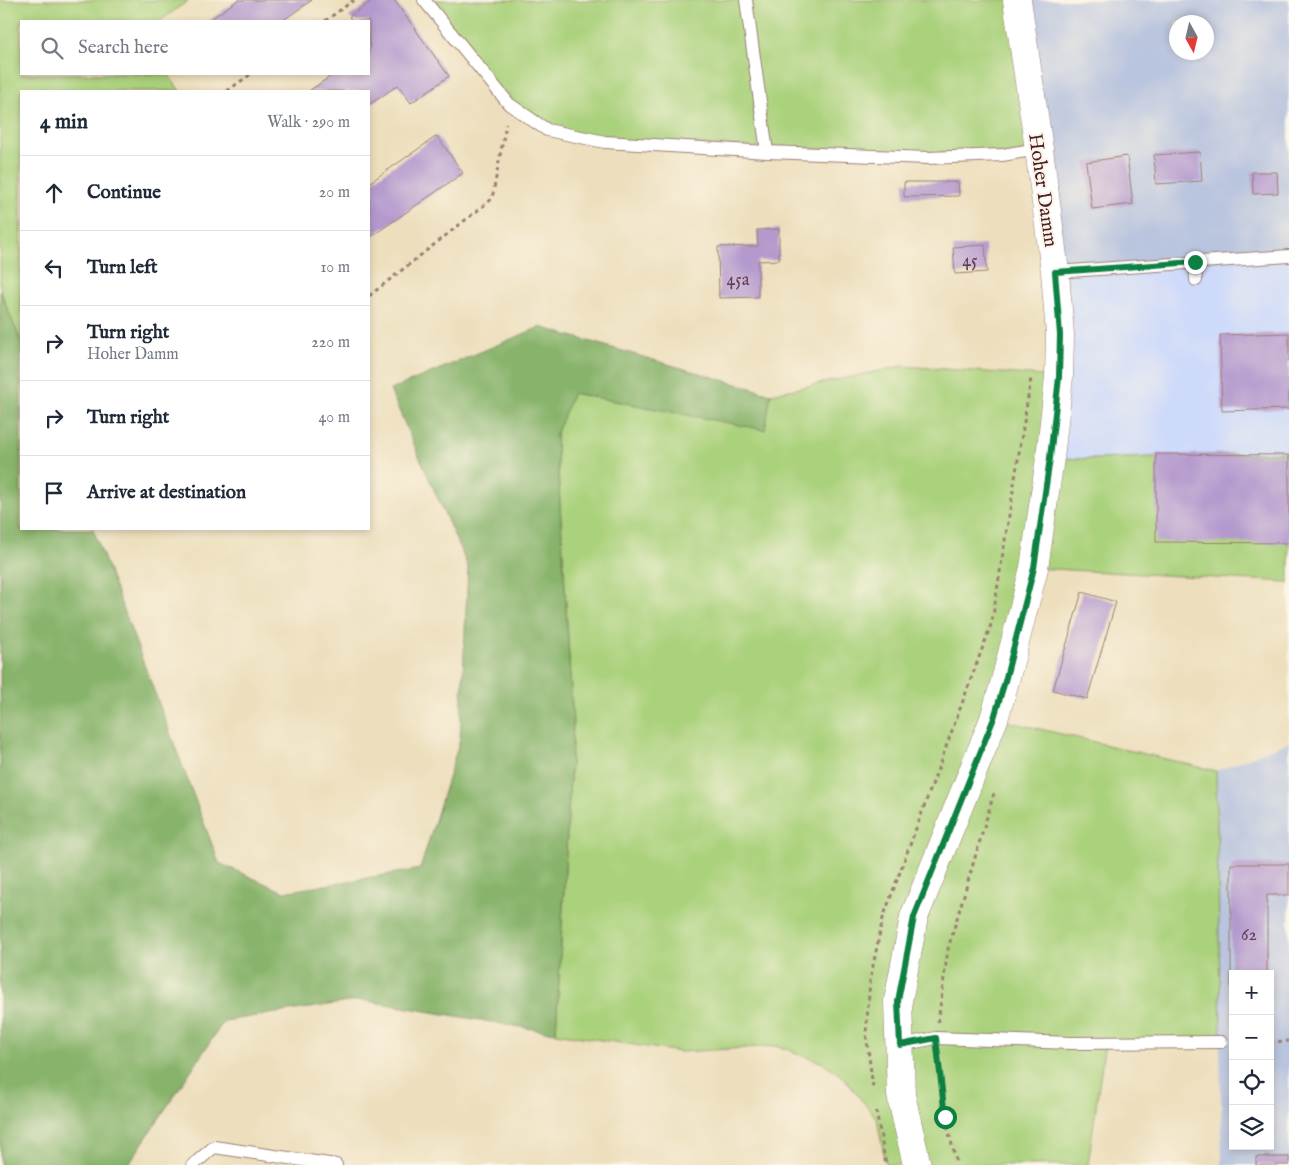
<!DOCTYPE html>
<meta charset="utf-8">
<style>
:root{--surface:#fff;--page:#f6f6f7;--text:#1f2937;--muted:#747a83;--line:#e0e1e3}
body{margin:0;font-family:"IM FELL English",serif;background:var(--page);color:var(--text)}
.controls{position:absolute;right:15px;bottom:15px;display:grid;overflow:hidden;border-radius:0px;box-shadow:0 2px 8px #0003}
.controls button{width:45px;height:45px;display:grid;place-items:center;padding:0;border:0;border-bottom:1px solid var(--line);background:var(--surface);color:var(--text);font:25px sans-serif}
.compass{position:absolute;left:1169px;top:15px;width:45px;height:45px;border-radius:50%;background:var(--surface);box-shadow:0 2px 8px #0003;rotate:172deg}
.stop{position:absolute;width:15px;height:15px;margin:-11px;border:4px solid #0b8043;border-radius:50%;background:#fff}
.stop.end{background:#0b8043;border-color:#fff;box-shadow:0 1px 5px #0008}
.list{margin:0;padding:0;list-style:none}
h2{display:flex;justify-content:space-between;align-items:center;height:65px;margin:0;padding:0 20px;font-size:21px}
h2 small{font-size:16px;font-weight:400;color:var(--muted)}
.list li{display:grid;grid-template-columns:32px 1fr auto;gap:15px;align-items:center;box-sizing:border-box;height:75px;padding:0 20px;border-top:1px solid var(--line)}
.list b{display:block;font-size:19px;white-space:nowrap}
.list p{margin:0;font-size:16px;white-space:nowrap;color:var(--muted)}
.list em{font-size:16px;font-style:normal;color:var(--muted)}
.icon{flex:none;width:28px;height:28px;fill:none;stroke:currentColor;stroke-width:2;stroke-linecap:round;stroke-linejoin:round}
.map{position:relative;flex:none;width:1289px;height:1165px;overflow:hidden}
.search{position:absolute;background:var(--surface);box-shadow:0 2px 8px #0003;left:20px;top:20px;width:350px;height:55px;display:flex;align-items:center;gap:12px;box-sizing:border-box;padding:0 18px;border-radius:0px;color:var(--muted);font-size:19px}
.panel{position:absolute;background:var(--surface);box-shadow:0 2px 8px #0003;left:20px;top:90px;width:350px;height:440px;border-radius:0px}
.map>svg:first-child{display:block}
</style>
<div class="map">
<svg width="1289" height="1165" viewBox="0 0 1289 1165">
<rect width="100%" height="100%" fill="#fcf5e5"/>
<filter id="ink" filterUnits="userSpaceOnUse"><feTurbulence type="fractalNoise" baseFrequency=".02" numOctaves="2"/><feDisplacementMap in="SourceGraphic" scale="10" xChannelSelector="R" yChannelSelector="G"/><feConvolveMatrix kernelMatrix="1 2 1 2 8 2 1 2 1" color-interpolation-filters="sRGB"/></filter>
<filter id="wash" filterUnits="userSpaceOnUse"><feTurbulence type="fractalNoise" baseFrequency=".0096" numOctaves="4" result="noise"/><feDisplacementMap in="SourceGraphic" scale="20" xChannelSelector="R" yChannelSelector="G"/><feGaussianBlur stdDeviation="1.12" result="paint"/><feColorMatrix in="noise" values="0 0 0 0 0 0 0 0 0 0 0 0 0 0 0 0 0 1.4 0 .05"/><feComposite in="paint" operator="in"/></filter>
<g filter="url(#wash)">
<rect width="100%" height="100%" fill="#eddfbd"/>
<polygon fill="#cedafa" points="1289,256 1289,452 1096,459 1050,458 1055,272"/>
<g fill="#b9c4de" fill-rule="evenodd">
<path d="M1017,0H1289V256L1055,272ZM1176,22H1206V52H1176Z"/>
<path d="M1289,742V1165H1222L1216,771ZM1233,974H1270V1146H1233Z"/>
</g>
<g fill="#aad17b" stroke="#7a7853">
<polygon points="0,0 189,0 160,21 21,21 21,74 168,74 180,91 21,91 21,342 0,290"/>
<polygon points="424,0 1017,0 1039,149 1002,155 605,142 547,130 509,104"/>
<polygon points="902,366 1059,377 1050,458 1096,459 1289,452 1289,582 1034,568 994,718 1216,771 1221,1042 1105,1042 1088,1165 886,1165 877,1119 843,1077 823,1063 778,1046 680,1052 556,1033 573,725 556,435 572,393 764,429 771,394"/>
</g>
<polygon fill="#87b36b" stroke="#68694b" points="0,290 21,342 21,529 93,529 219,863 284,892 420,869 460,740 468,567 390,390 540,327 771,394 765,430 573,393 556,435 573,725 556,1033 361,1000 224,1021 128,1165 0,1165"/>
<g id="blocks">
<g fill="#b399cd">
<polygon points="238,0 312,0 282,21 208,21"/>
<polygon points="373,0 394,0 449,76 411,103 398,85 369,105 369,91 309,91 334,74 369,74 369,49 371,47 369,44 369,21 353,21 349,17"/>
<polygon points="437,136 463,173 369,238 369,183"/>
<polygon points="1200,152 1202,181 1156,184 1154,155"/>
<polygon points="1127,156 1133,204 1092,209 1086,162"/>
<polygon points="1252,172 1277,172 1278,193 1253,194"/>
<polygon points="904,182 958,182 959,196 904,197"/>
<polygon points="779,229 779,260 758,261 758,297 719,298 718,247 758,246 757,230"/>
<polygon points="985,245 987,272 955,274 953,247"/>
<polygon points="1289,333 1289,409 1222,411 1220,335"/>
<polygon points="1156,454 1289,455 1289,543 1156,542"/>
<polygon points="1082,592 1116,602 1087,699 1053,690"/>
<polygon points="1231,864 1289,864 1289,895 1267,895 1267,974 1233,974 1233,1024 1231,1024"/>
<rect x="1256" y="1157" width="33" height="8"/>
</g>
</g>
</g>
<g filter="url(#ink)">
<use href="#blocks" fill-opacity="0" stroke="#9c7f74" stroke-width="1"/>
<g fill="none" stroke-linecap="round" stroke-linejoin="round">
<defs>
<g id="lane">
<polyline points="424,0 509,104 547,130 605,142 767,152 928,158 1002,155 1039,149"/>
<polyline points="746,0 767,152"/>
<polyline points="1195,261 1196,280"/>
<polyline points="1055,272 1289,256"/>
<polyline points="900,1045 936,1038 1071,1043 1221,1042"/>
<polyline points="193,1165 214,1147 336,1165"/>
</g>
<polyline id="secondary" points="917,1165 901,1095 898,1001 914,917 994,719 1005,681 1034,568 1050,458 1059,377 1060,335 1055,272 1039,149 1017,0"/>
</defs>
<use href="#lane" stroke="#9c7f74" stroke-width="14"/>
<use href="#secondary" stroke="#9c7f74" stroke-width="29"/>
<g stroke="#9c7f74" stroke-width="3" stroke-dasharray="4 4" stroke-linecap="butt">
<polyline points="325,21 354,0"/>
<polyline points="227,91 251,74"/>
<polyline points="369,296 492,199 506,124"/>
<polyline points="938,1022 948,949 994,793"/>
<polyline points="1270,1042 1289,1041"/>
<polyline points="938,1055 945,1117 957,1165"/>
<polyline points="873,1087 866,1034 870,980 883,918 992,622 1031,378"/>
<polyline points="876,1111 886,1165"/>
</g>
<use href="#lane" stroke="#fff" stroke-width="12"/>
<use href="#secondary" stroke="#fff" stroke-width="28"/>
</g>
</g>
<g fill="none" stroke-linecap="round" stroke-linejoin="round" filter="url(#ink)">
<polyline stroke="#0b8043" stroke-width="6" points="945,1117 936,1038 900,1045 898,1001 914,917 994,718 1005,681 1034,568 1050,458 1059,377 1060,335 1055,272 1195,262"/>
</g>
<g text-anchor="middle" stroke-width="4" stroke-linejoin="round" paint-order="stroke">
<g font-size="18" fill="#643e54">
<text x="970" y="266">45</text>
<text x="738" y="285">45a</text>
<text x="1249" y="940">62</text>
</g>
<g font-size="20" fill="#4a1f2b" stroke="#fcf5e5">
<text transform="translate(1044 190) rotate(82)" y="7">Hoher Damm</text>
</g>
</g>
</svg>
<div class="controls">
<button>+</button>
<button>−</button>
<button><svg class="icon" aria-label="locate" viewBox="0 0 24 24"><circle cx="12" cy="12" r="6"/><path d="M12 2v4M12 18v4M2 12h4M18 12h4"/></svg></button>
<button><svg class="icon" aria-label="layers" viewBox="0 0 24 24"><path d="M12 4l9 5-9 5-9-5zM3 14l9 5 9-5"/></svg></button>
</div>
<svg class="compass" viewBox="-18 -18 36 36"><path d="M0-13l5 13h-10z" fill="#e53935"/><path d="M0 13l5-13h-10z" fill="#747a83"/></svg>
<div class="stop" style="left:945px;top:1117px"></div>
<div class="stop end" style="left:1195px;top:262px"></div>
<div class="search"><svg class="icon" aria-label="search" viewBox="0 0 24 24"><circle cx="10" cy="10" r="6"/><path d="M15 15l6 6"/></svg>Search here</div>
<section class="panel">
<h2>4 min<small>Walk · 290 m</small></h2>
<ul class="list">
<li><svg class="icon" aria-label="ahead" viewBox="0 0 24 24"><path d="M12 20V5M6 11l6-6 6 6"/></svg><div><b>Continue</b></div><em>20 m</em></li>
<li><svg class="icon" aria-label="left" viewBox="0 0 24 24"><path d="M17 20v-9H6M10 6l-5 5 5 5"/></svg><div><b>Turn left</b></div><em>10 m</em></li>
<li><svg class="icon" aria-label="right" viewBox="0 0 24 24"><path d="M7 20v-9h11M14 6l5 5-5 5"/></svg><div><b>Turn right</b><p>Hoher Damm</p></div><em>220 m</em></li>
<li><svg class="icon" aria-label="right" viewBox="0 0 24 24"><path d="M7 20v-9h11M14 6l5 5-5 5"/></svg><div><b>Turn right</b></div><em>40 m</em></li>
<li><svg class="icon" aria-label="arrive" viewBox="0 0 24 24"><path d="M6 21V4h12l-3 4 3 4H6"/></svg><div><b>Arrive at destination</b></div></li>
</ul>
</section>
</div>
